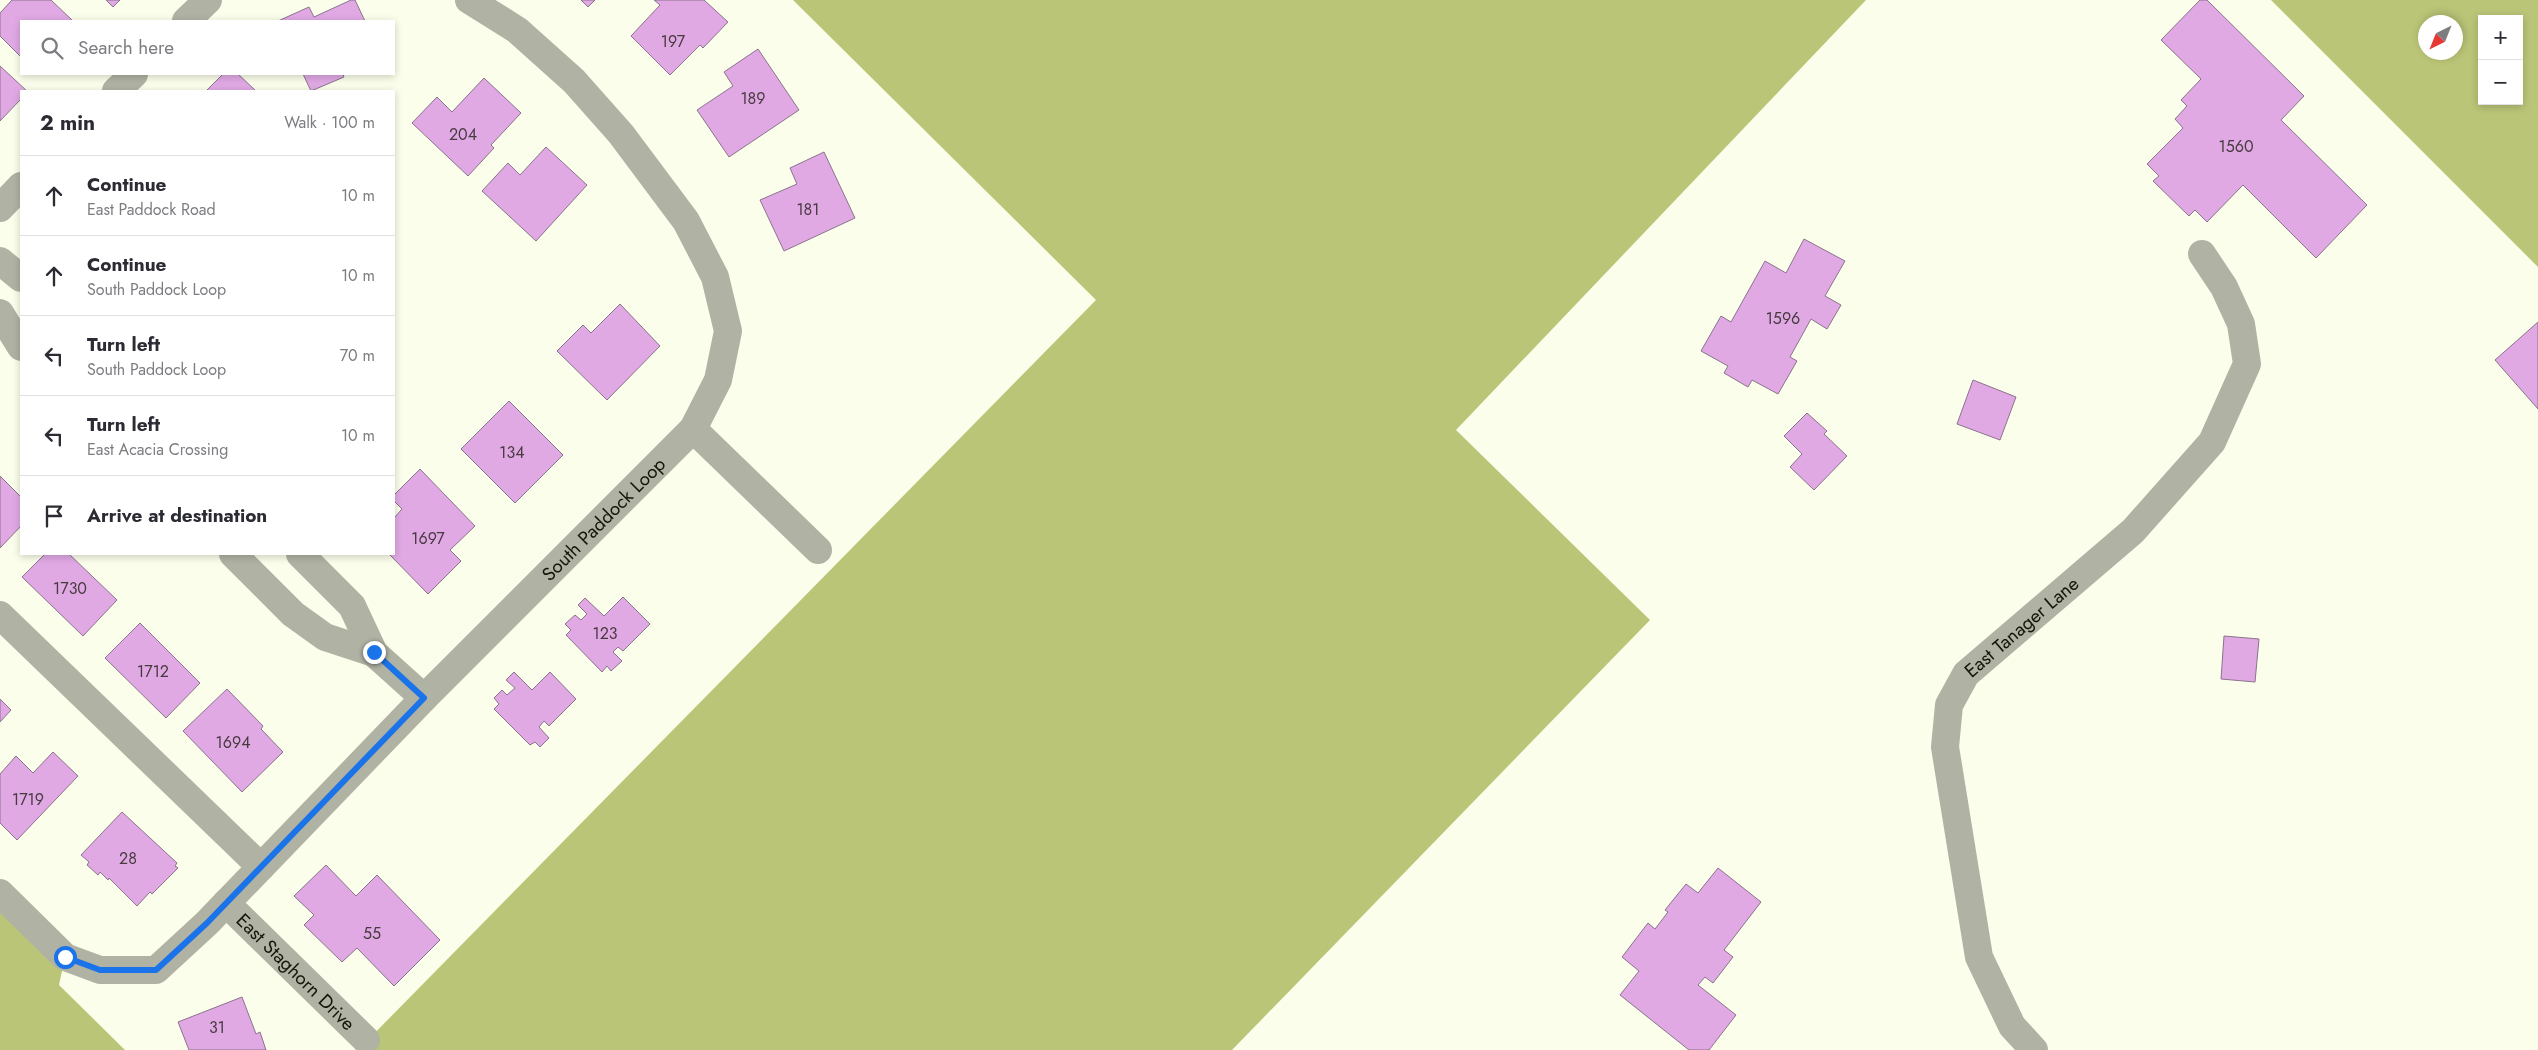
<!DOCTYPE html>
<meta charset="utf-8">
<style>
:root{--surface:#fff;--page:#f7f7f7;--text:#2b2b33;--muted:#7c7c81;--line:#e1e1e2}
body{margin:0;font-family:Jost,sans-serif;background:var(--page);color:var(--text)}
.controls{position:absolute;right:15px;top:15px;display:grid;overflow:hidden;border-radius:0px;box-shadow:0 2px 8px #0003}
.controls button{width:45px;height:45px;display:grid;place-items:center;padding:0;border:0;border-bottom:1px solid var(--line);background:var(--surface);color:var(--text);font:25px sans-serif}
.compass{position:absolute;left:2418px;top:15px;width:45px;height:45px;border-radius:50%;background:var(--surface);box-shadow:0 2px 8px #0003;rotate:223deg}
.stop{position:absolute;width:15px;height:15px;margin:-11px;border:4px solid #1a73e8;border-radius:50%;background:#fff}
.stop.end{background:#1a73e8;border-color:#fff;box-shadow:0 1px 5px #0008}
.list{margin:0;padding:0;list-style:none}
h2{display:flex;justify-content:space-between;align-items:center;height:65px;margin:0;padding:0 20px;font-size:21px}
h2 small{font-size:16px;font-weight:400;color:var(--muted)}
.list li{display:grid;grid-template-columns:32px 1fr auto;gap:15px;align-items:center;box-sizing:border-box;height:80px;padding:0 20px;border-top:1px solid var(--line)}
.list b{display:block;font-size:19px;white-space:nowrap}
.list p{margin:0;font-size:16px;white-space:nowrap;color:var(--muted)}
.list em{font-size:16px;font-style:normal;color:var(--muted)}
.icon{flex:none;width:28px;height:28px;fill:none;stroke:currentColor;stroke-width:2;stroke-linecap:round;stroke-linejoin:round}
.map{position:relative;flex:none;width:2538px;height:1050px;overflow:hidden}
.search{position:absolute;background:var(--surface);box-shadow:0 2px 8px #0003;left:20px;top:20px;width:375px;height:55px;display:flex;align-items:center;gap:12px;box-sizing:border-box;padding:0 18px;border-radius:0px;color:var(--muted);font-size:19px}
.panel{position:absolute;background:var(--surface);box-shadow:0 2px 8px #0003;left:20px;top:90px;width:375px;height:465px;border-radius:0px}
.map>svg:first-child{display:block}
</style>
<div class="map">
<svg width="2538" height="1050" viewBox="0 0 2538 1050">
<rect width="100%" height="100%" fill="#fbfeea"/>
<g fill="#bbc577" fill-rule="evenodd">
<polygon points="793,0 1866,0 1456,430 1650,620 1232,1050 358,1050 1096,300"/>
<path d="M2271,0H2538V267ZM2482,19H2519V101H2482ZM2426,22H2456V52H2426Z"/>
<polygon points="0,893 65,957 59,985 125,1050 0,1050"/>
</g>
<g fill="#e0a9e4" stroke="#8a738c">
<polygon points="12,0 51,0 73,21 21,21 21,57 0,36 0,13"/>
<polygon points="106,0 120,0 113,7"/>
<polygon points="351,0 355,0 365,21 278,21 309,7 314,17"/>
<polygon points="581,0 595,0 588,7"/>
<polygon points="654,0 704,0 728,22 703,48 700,45 670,75 631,36 660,5"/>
<polygon points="2200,0 2207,0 2304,96 2281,120 2367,205 2316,258 2243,185 2207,222 2195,210 2189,216 2153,181 2159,176 2147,164 2183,128 2175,119 2187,106 2181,100 2201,79 2161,40"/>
<polygon points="758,49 799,110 729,157 697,110 733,86 724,72"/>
<polygon points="0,66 27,91 21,91 21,99 0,121"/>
<polygon points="223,74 238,74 256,91 206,91"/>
<polygon points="303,74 343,74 344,77 311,91"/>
<polygon points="484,78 521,113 491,145 494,148 468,176 412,123 437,97 452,112"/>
<polygon points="546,147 587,185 536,241 482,191 508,163 520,175"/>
<polygon points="824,152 855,218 784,251 760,200 797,184 790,168"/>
<polygon points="1804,239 1845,261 1825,296 1841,305 1827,329 1811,319 1790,357 1797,361 1778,394 1752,380 1748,387 1724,373 1728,366 1701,351 1721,316 1731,322 1765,261 1786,273"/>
<polygon points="620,304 660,346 607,400 557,351 583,325 591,333"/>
<polygon points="2538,322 2538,409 2495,360"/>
<polygon points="1973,380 2016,397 2000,440 1957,424"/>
<polygon points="509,401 563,455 515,503 461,449"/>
<polygon points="1807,413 1827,431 1824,434 1847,456 1814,490 1790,467 1802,454 1784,436"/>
<polygon points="420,469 475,526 450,550 461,561 428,594 389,554 394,554 394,518 402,509 394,501 394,495"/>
<polygon points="0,476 21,497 21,526 0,548"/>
<polygon points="45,554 69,554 117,600 83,636 22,577"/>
<polygon points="623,597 650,624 623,651 618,647 613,652 622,661 611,671 607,666 602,672 566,635 571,630 565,624 575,615 581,620 587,614 578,605 585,598 604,616"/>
<polygon points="140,623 200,683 166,718 105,658"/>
<polygon points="2224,636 2259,639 2255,682 2221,679"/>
<polygon points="514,672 532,690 550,672 576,699 549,726 544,721 539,727 549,738 540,747 535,742 530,745 494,709 499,704 494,698 502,690 507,695 515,688 506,680"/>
<polygon points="227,689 263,726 261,729 283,752 242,792 183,731"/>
<polygon points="0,699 11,710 0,722"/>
<polygon points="53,752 78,776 17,840 0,823 0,774 16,756 33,773"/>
<polygon points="122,812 177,863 175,866 178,868 152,894 150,892 137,906 109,878 108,880 100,872 98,875 87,865 89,862 81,855"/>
<polygon points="326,865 356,896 377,875 440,940 394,986 357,948 342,962 304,925 314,915 294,896"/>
<polygon points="1718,868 1761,902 1724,950 1733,957 1713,983 1705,977 1698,985 1736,1015 1709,1050 1689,1050 1620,995 1639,971 1622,957 1648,923 1655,929 1668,912 1665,910 1686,884 1698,893"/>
<polygon points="242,997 256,1034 260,1032 266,1050 189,1050 178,1022"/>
</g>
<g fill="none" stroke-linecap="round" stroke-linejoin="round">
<g stroke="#b0b2a4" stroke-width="28">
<polyline points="186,21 208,0"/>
<polyline points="116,91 134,74"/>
<polyline points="0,208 21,186"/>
<polyline points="0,261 21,278"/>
<polyline points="0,313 21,347"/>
<polyline points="693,429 818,550"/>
<polyline points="233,554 293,614 325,637 374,653"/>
<polyline points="300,554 352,606 374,653 424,698"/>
<polyline points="0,615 261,867"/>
<path id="s1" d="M0,893L65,957L100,970H156L207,923L424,698L693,429L718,380L728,331L715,277L686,221L621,134L574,81L517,30L469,0"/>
<path id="s2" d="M226,903L366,1040"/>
<path id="s3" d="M2034,1050L2012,1026L1979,957L1945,747L1949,705L1966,674L2133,531L2212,442L2247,364L2241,324L2224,287L2202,254"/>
</g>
</g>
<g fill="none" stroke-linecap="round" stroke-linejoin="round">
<polyline stroke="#1a73e8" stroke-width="6" points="65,957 100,970 156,970 207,923 424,698 374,652"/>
</g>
<g text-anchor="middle" stroke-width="4" stroke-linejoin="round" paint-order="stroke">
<g font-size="16" fill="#483b40">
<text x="673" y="47">197</text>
<text x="753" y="104">189</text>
<text x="463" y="140">204</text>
<text x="2236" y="152">1560</text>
<text x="808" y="215">181</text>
<text x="1783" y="324">1596</text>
<text x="512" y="458">134</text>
<text x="428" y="544">1697</text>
<text x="70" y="594">1730</text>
<text x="605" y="639">123</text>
<text x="153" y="677">1712</text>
<text x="233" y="748">1694</text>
<text x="28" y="805">1719</text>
<text x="128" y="864">28</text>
<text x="372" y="939">55</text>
<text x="217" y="1033">31</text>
</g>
<g font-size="19" fill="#15160a" stroke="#fbfeea">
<text dy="7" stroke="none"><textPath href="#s1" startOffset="820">South Paddock Loop</textPath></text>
<text dy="7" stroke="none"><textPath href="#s3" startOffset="472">East Tanager Lane</textPath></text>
<text dy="7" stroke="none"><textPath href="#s2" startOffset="98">East Staghorn Drive</textPath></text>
</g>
</g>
</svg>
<div class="controls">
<button>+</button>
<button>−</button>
</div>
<svg class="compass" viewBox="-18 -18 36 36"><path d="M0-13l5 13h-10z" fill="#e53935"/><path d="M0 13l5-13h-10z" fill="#7c7c81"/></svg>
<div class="stop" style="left:65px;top:957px"></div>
<div class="stop end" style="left:374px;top:652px"></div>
<div class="search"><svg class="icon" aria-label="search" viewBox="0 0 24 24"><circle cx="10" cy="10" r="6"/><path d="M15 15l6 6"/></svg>Search here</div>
<section class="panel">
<h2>2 min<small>Walk · 100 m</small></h2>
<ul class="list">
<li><svg class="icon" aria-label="ahead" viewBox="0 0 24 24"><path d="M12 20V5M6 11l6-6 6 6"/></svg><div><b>Continue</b><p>East Paddock Road</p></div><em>10 m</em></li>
<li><svg class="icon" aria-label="ahead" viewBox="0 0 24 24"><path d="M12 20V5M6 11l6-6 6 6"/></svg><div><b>Continue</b><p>South Paddock Loop</p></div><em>10 m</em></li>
<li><svg class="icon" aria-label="left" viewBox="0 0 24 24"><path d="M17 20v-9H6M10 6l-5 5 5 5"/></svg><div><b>Turn left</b><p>South Paddock Loop</p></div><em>70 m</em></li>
<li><svg class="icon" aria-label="left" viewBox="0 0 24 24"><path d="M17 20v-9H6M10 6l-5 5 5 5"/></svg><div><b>Turn left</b><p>East Acacia Crossing</p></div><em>10 m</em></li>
<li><svg class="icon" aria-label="arrive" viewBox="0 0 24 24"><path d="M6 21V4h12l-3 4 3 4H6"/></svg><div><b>Arrive at destination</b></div></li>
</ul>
</section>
</div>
